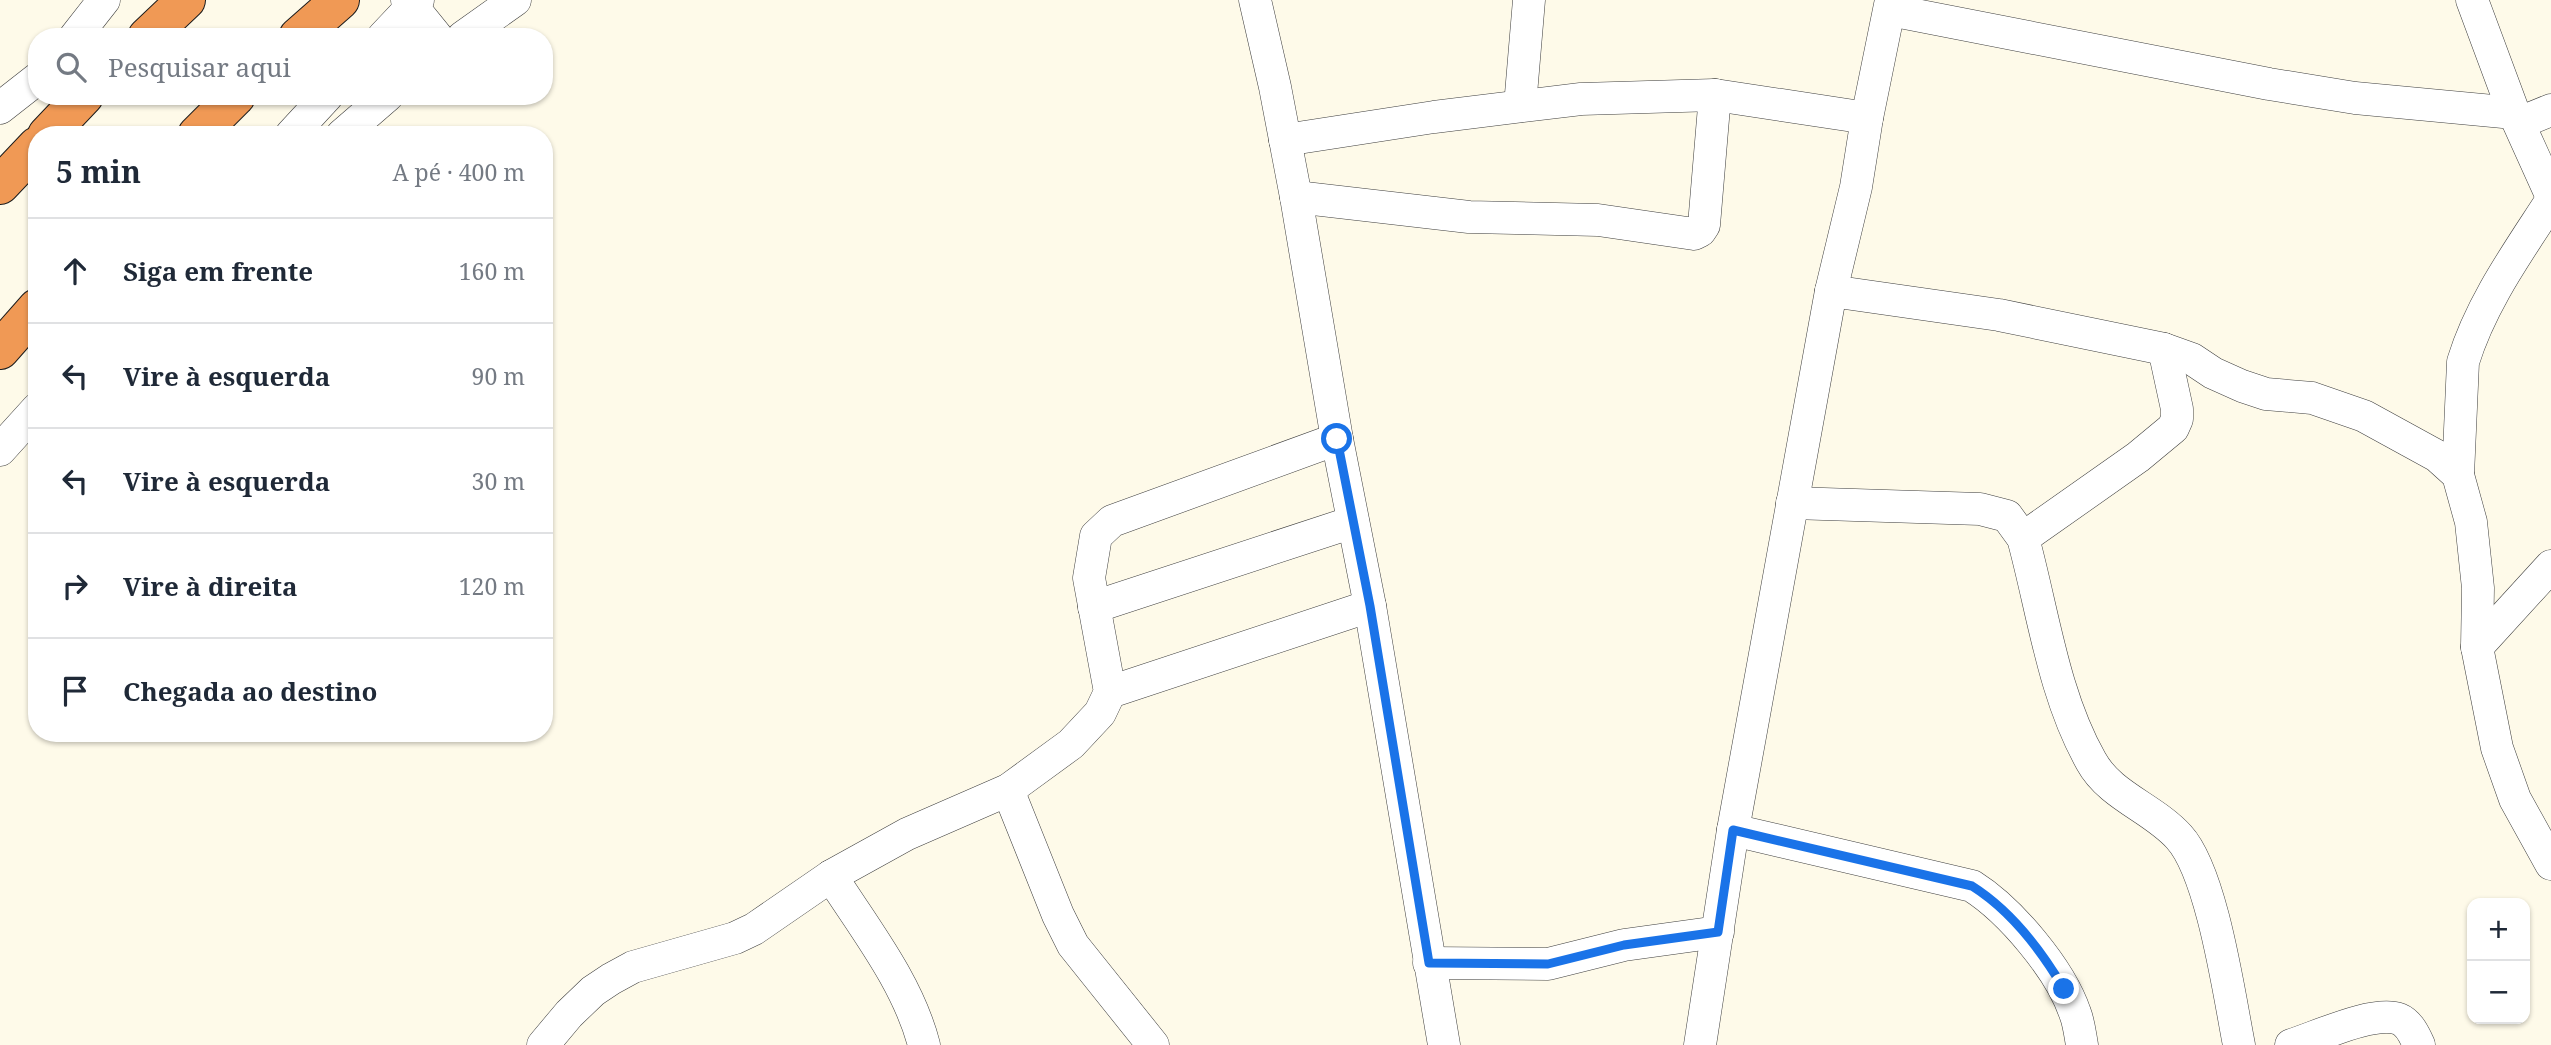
<!DOCTYPE html>
<html lang="pt">
<meta charset="utf-8">
<style>
:root{--surface:#fff;--page:#f2f2f3;--text:#1f2937;--muted:#747a83;--line:#e0e1e3}
body{margin:0;font-family:"Noto Serif",serif;background:var(--page);color:var(--text)}
.controls{position:absolute;right:21px;bottom:21px;display:grid;overflow:hidden;border-radius:14px;box-shadow:0 2px 5px #0004}
.controls button{width:63px;height:63px;display:grid;place-items:center;padding:0;border:0;border-bottom:2px solid var(--line);background:var(--surface);color:var(--text);font:35px sans-serif}
.stop{position:absolute;width:21px;height:21px;margin:-16px;border:5px solid #1a73e8;border-radius:50%;background:#fff}
.stop.end{background:#1a73e8;border-color:#fff;box-shadow:0 2px 7px #0008}
.list{margin:0;padding:0;list-style:none}
h2{display:flex;justify-content:space-between;align-items:center;height:91px;margin:0;padding:0 28px;font-size:30px}
h2 small{font-size:23px;font-weight:400;color:var(--muted)}
.list li{display:grid;grid-template-columns:46px 1fr auto;gap:21px;align-items:center;box-sizing:border-box;height:105px;padding:0 28px;border-top:2px solid var(--line)}
.list b{display:block;font-size:26px;white-space:nowrap}
.list em{font-size:23px;font-style:normal;color:var(--muted)}
.icon{flex:none;width:38px;height:38px;fill:none;stroke:currentColor;stroke-width:2;stroke-linecap:round;stroke-linejoin:round}
.map{position:relative;flex:none;width:2551px;height:1045px;overflow:hidden}
.search{position:absolute;background:var(--surface);box-shadow:0 2px 5px #0004;left:28px;top:28px;width:525px;height:77px;display:flex;align-items:center;gap:18px;box-sizing:border-box;padding:0 24px;border-radius:28px;color:var(--muted);font-size:26px}
.panel{position:absolute;background:var(--surface);box-shadow:0 2px 5px #0004;left:28px;top:126px;width:525px;height:616px;border-radius:28px}
.map>svg:first-child{display:block}
</style>
<div class="map">
<svg width="2551" height="1045" viewBox="0 0 2551 1045">
<rect width="100%" height="100%" fill="#fefae9"/>
<g fill="none" stroke-linecap="round" stroke-linejoin="round">
<defs>
<g id="minor">
<polyline points="407,0 437,37"/>
<polyline points="1255,0 1275,87 1296,197 1337,439 1370,606 1444,1045"/>
<polyline points="2472,0 2514,113 2551,195"/>
<polyline points="1890,10 2269,84 2355,98 2514,113"/>
<polyline points="75,37 104,0"/>
<polyline points="383,37 418,0"/>
<polyline points="463,37 515,0"/>
<polyline points="1520,106 1529,0"/>
<polyline points="0,108 37,79"/>
<polyline points="2519,123 2551,110"/>
<polyline points="291,135 327,96"/>
<polyline points="342,135 387,96"/>
<polyline points="1285,140 1434,117 1581,99 1715,95 1867,118"/>
<polyline points="1296,197 1469,217 1598,220 1694,234 1700,231 1704,225 1715,95"/>
<polyline points="1831,291 1999,315 2164,349 2192,359 2213,373 2242,386 2266,394 2312,398 2364,416 2437,456 2458,475 2471,522 2478,588 2477,647 2497,748 2515,799 2551,864"/>
<polyline points="0,450 37,409"/>
<path d="M2458,475L2463,362C2481,303 2518,252 2551,201"/>
<path d="M1792,503L1980,509L2007,516L2023,538C2043,611 2053,694 2091,761C2110,796 2153,808 2179,837C2212,873 2229,994 2239,1045"/>
<polyline points="2023,538 2138,457 2173,428 2177,419 2177,409 2164,349"/>
<polyline points="1094,607 1353,522"/>
<polyline points="2477,647 2551,566"/>
<polyline points="1110,692 1370,606"/>
<polyline points="1008,790 1058,915 1073,945 1153,1045"/>
<path d="M1733,830L1972,886C2010,910 2060,969 2075,1013C2079,1023 2080,1034 2082,1045"/>
<path d="M831,876C865,929 908,983 924,1045"/>
<polyline points="1429,963 1548,964 1624,945 1718,932"/>
<polyline points="543,1045 569,1014 593,991 611,979 633,967 735,938 754,929 831,876 907,834 1008,790 1071,744 1100,713 1110,692 1089,578 1096,536 1112,521 1337,439"/>
<polyline points="1700,1045 1733,830 1831,291 1856,187 1867,118 1891,0"/>
<path d="M2291,1045C2317,1037 2373,1010 2399,1019C2409,1023 2415,1036 2419,1045"/>
</g>
<g id="highway">
<polyline points="147,37 186,0"/>
<polyline points="298,37 340,0"/>
<polyline points="47,135 84,96"/>
<polyline points="197,135 236,96"/>
<polyline points="0,185 37,146"/>
<polyline points="0,350 37,308"/>
</g>
</defs>
<use href="#minor" stroke="#3e3e3e" stroke-width="33"/>
<use href="#highway" stroke="#1c1c1c" stroke-width="40"/>
<use href="#minor" stroke="#fff" stroke-width="32"/>
<use href="#highway" stroke="#f09955" stroke-width="38"/>
</g>
<g fill="none" stroke-linecap="round" stroke-linejoin="round">
<path stroke="#1a73e8" stroke-width="9" d="M1337,439L1370,606L1429,963L1548,964L1624,945L1718,932L1733,830L1972,886C2010,910 2041,950 2064,989"/>
</g>
</svg>
<div class="controls">
<button>+</button>
<button>−</button>
</div>
<div class="stop" style="left:1337px;top:439px"></div>
<div class="stop end" style="left:2064px;top:989px"></div>
<div class="search"><svg class="icon" aria-label="search" viewBox="0 0 24 24"><circle cx="10" cy="10" r="6"/><path d="M15 15l6 6"/></svg>Pesquisar aqui</div>
<section class="panel">
<h2>5 min<small>A pé · 400 m</small></h2>
<ul class="list">
<li><svg class="icon" aria-label="ahead" viewBox="0 0 24 24"><path d="M12 20V5M6 11l6-6 6 6"/></svg><div><b>Siga em frente</b></div><em>160 m</em></li>
<li><svg class="icon" aria-label="left" viewBox="0 0 24 24"><path d="M17 20v-9H6M10 6l-5 5 5 5"/></svg><div><b>Vire à esquerda</b></div><em>90 m</em></li>
<li><svg class="icon" aria-label="left" viewBox="0 0 24 24"><path d="M17 20v-9H6M10 6l-5 5 5 5"/></svg><div><b>Vire à esquerda</b></div><em>30 m</em></li>
<li><svg class="icon" aria-label="right" viewBox="0 0 24 24"><path d="M7 20v-9h11M14 6l5 5-5 5"/></svg><div><b>Vire à direita</b></div><em>120 m</em></li>
<li><svg class="icon" aria-label="arrive" viewBox="0 0 24 24"><path d="M6 21V4h12l-3 4 3 4H6"/></svg><div><b>Chegada ao destino</b></div></li>
</ul>
</section>
</div>
